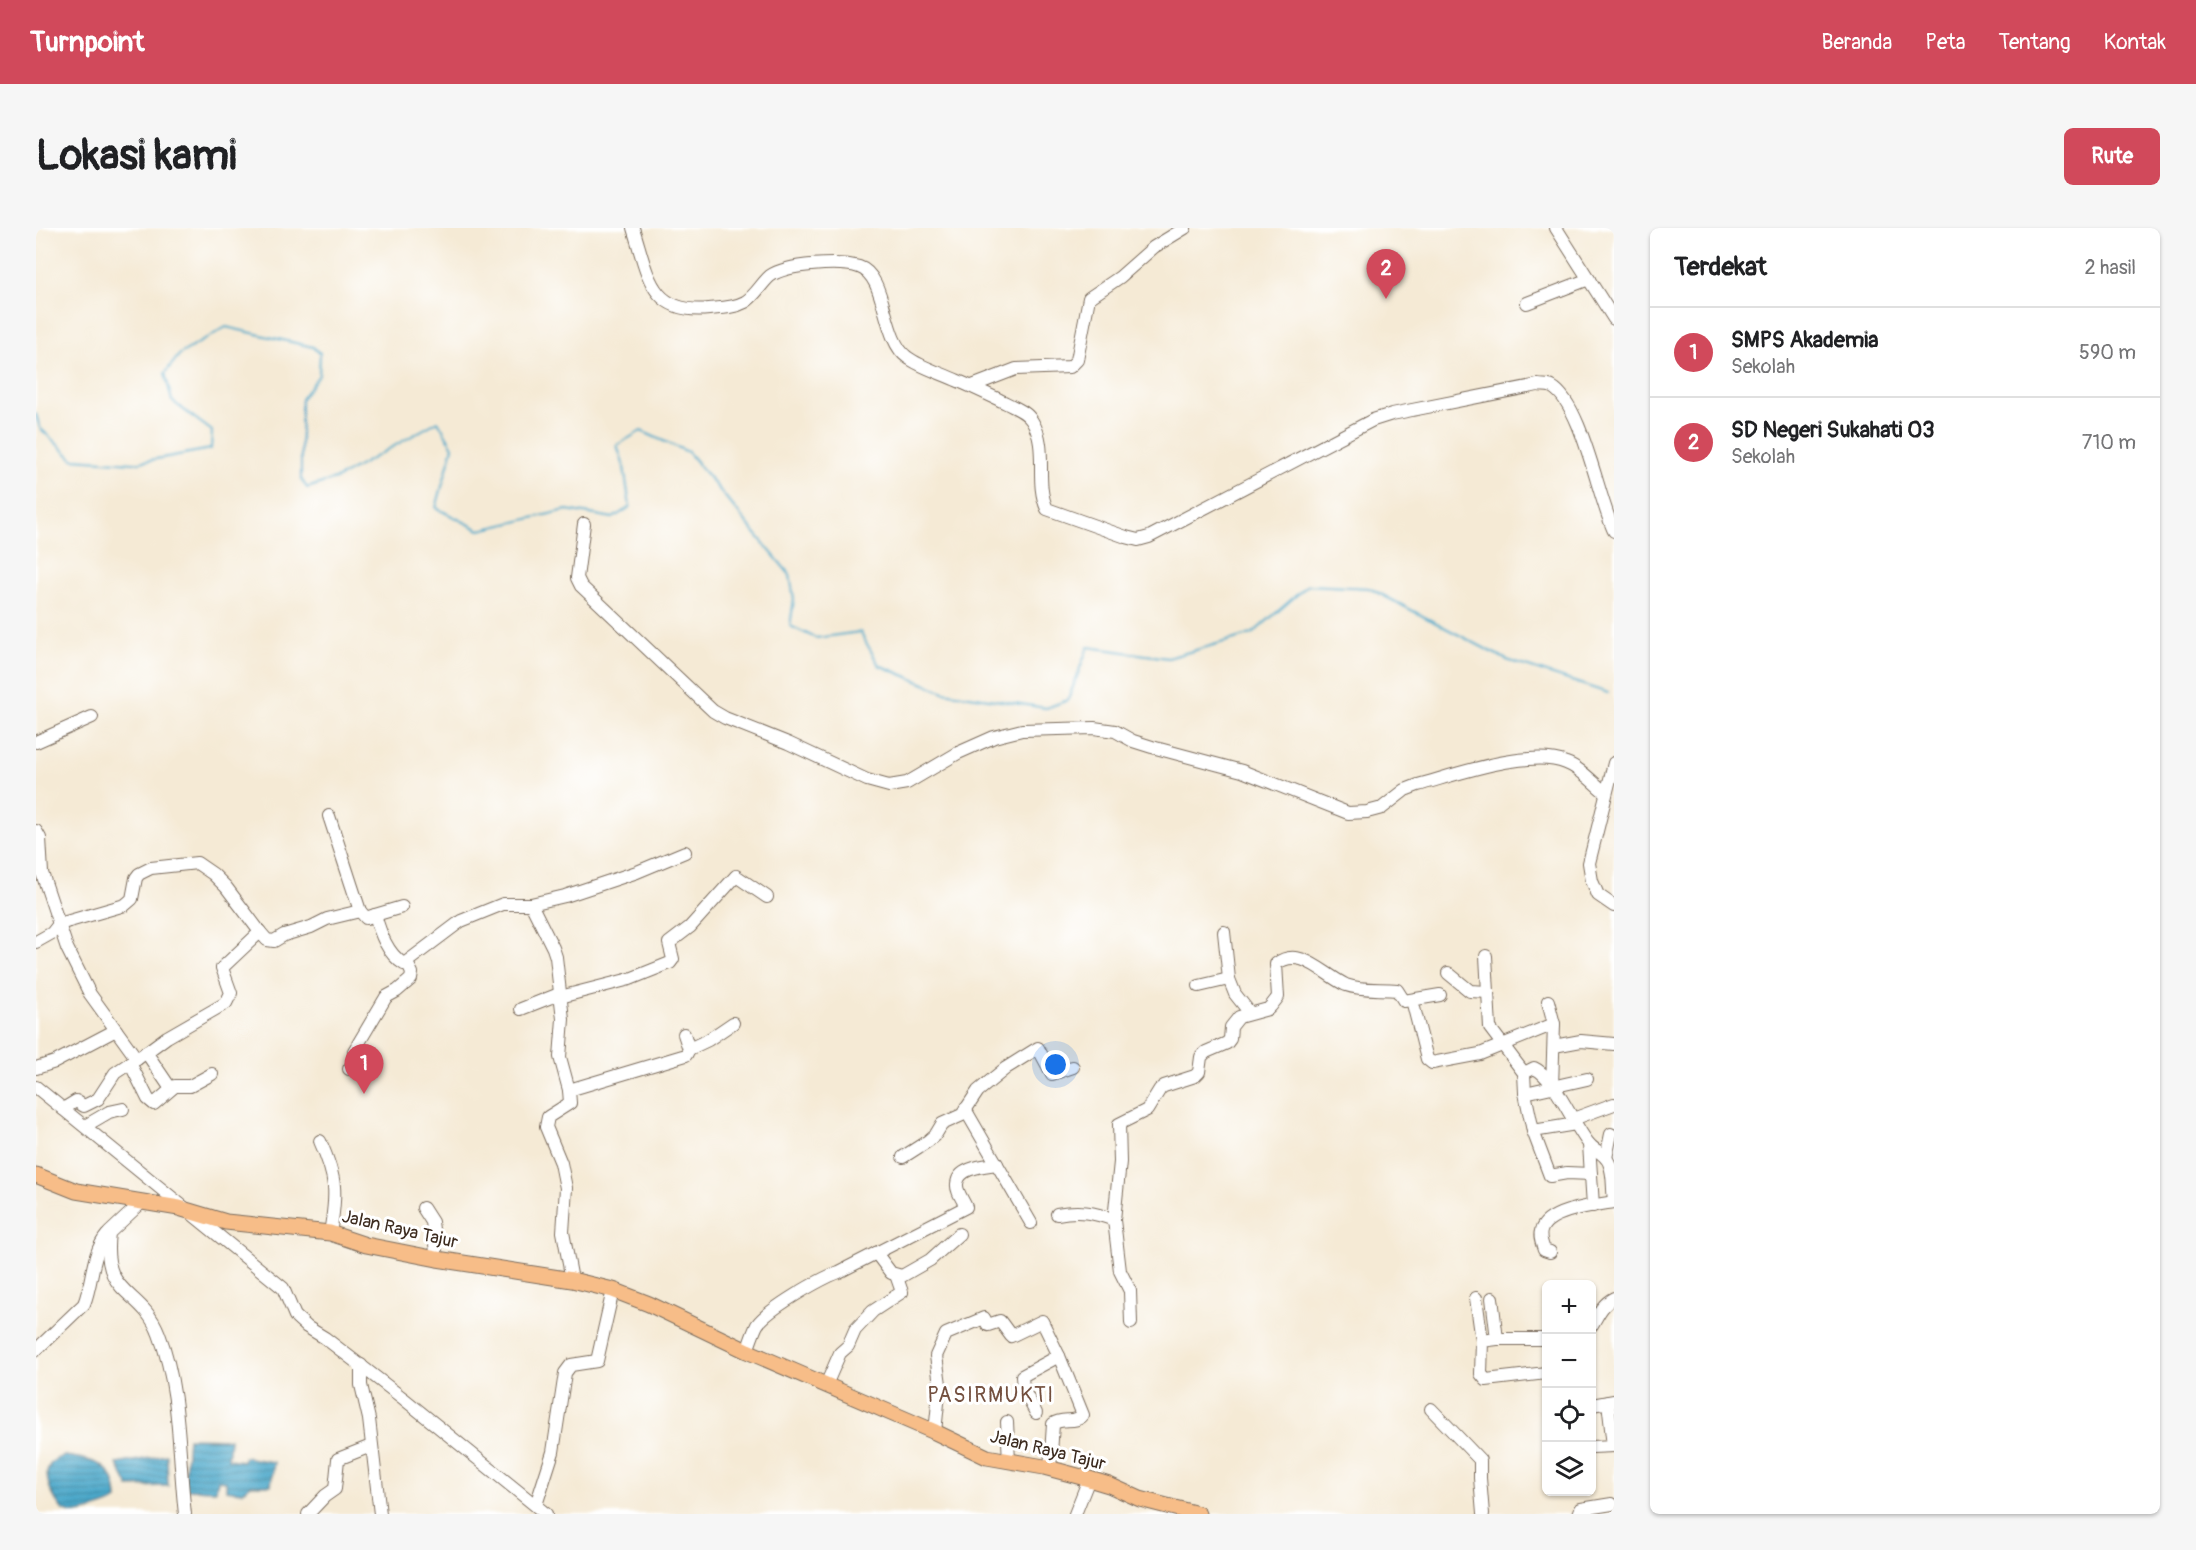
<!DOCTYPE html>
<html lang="id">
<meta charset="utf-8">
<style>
:root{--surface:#fff;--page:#f6f6f6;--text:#202124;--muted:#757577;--line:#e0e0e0;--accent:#d1495b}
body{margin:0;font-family:Pangolin,sans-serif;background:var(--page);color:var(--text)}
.controls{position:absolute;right:18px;bottom:18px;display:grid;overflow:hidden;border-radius:9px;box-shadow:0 2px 4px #0004}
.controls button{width:54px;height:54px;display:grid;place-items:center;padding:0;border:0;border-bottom:2px solid var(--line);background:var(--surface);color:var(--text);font:30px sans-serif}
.you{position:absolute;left:1020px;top:837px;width:21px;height:21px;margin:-15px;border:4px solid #fff;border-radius:50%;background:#1a73e8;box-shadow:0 0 0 9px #1a73e833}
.badge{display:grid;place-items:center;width:39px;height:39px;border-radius:50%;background:var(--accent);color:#fff;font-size:20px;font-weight:700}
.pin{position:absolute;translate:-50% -50px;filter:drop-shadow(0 2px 3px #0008)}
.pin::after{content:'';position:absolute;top:32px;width:21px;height:18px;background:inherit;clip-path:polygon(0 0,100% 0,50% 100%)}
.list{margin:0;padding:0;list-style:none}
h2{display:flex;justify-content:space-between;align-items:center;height:78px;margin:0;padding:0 24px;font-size:26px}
h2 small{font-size:20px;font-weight:400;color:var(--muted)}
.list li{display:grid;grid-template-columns:39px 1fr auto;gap:18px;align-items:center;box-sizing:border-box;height:90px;padding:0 24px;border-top:2px solid var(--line)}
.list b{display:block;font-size:22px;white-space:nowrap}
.list p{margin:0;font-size:20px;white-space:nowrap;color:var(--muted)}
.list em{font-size:20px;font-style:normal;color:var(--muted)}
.icon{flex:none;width:33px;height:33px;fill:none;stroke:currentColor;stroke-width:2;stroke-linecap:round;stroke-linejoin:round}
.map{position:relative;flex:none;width:1578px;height:1286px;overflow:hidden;border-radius:9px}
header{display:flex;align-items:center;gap:36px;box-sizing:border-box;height:84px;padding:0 30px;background:var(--accent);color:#fff}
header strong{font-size:28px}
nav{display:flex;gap:33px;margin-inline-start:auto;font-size:21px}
.intro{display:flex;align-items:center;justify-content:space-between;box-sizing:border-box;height:144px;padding:0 36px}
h1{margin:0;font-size:42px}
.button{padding:15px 27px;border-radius:9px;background:var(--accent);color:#fff;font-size:21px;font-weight:700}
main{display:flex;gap:36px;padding:0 36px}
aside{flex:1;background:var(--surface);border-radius:9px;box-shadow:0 2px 4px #0004}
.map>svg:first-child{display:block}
</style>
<header>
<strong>Turnpoint</strong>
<nav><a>Beranda</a><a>Peta</a><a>Tentang</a><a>Kontak</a></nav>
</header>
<div class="intro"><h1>Lokasi kami</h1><a class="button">Rute</a></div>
<main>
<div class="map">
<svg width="1578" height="1286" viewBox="0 0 1578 1286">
<defs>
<pattern id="water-rules" width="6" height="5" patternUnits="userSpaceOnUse" patternTransform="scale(1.5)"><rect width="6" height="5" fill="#4ba8ca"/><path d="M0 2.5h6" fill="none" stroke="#4089a3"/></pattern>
</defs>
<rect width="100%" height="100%" fill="#fff"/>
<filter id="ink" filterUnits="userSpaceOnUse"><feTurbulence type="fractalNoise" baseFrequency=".0167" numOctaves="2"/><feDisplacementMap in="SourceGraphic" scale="12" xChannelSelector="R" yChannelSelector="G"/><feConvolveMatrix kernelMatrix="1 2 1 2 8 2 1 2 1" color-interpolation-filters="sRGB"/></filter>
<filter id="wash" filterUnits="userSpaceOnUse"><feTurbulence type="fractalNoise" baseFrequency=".008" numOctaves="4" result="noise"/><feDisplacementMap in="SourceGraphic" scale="24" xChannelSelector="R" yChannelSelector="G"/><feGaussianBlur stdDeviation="1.35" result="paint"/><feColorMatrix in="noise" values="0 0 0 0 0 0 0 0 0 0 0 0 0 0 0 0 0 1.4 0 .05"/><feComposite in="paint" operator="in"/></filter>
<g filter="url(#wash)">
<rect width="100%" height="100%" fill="#f5ead5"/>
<g fill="url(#water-rules)" stroke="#436974" stroke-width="1.5">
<polygon points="152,1210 194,1211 192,1231 207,1233 208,1229 238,1234 235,1257 215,1257 206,1264 190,1262 190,1253 182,1252 180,1262 148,1261"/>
<polygon points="131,1227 132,1258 93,1259 81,1236"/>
<path d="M29,1228C61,1232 80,1237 81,1272C74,1278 45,1286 36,1285C34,1285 27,1282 26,1281C12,1263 0,1234 29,1228Z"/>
</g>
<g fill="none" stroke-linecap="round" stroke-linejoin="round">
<polyline stroke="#4ba8ca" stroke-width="2" points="0,186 4,200 37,231 98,235 175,221 176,203 136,173 129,145 144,126 190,99 277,119 284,125 283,147 265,171 265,251 271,260 302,250 402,193 417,219 400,280 444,302 531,282 577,290 594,279 588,239 581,217 605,203 652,224 754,347 758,371 754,398 780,410 824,404 843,437 908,464 1010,480 1032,472 1052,419 1132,430 1216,406 1272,357 1333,360 1471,432 1572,465"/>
</g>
</g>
<g filter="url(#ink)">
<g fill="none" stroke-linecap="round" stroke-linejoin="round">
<defs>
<g id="minor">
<path d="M597,0C612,46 614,87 673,81C685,80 698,80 709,74C719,68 725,56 734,48C751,36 804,33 823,39C851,48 846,111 871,129C884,139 905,145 920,152C937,159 953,167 970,175C979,180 990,183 996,193C1013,220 998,253 1011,281L1090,309L1102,312L1113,309L1337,192L1356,186L1502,157C1507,158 1512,157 1516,159C1546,176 1562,270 1578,303"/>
<polyline points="1520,0 1578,91"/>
<polyline points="1491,75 1553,51"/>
<polyline points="936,158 980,141 1034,139 1041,132 1053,70 1084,49 1118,19 1149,0"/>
<path d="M548,296L541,350L545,358L677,483L689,490L752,515L831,552L853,558L871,555L922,525L958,509L986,502L1058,500L1079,503L1097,513L1116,519L1206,543L1312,585L1331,584L1346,580L1369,562L1382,557C1419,547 1494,520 1530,535C1545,540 1558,556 1570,565"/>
<polyline points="0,514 56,489"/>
<polyline points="1578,535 1553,635 1556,653 1562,667 1578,678"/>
<path d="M293,588L324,683L330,690L339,687C344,704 351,726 368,736L425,693L467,676H495L529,668L601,644L649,624"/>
<polyline points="0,603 4,610 6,645 31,720 54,766 101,831 94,835 112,871 118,876 139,858 154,858 176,846"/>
<polyline points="495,676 517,720 520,729 527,791 524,829 533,862 534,875 512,889 510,899 525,935 530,960 527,1004 536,1052"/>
<polyline points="339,687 366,679"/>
<polyline points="1188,704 1193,751 1199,766 1214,785"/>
<polyline points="0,714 16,705 23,696 89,677 96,671 100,650 103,646 115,640 161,635 177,646 190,659 224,704"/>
<polyline points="1450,728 1454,800 1488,845"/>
<polyline points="1412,745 1434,763 1452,764"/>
<polyline points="1163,758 1193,751"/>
<polyline points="524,769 594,751 634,735 637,731 633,715 654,699 700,648 731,669"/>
<polyline points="1376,772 1391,831 1396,835 1444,826 1518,796"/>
<polyline points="1512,773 1518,796 1516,859"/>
<polyline points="485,781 523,766"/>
<polyline points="1518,818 1545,813 1578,816"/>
<polyline points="653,821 672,812 697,795"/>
<polyline points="110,824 135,861"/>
<polyline points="101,831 131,809 190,775 195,765 186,740 224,704 231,712 238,713 248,707 275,699 291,691 324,683"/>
<polyline points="0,840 19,834 80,802"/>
<polyline points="313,841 318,836 318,823 350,769 361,763 375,751 376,745 371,735"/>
<polyline points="0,859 247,1060 259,1088 271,1099 289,1110 368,1171 510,1286"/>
<polyline points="533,862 650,827 653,821 648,806"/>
<polyline points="1489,865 1551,851"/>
<polyline points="27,881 40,873 48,878 62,871 79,845 94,835"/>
<polyline points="929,881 995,995"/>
<polyline points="1537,891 1578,876"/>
<path d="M1540,896L1497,903L1489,865L1488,845L1498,840C1519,849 1537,897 1553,916C1559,923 1569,925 1573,935C1578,946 1576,960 1578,972"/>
<polyline points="49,898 73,884 87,881"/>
<polyline points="1497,903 1514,948 1531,945 1555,946"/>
<path d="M284,913C301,951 301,965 294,1005"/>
<polyline points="1553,916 1557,978"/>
<polyline points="867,929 892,913 900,906 906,896 926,887 942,863 970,840 1002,820 1016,846 1037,839"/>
<polyline points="1570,930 1575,906"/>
<path d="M105,975L73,1005C65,1070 105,1059 123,1106C145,1163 142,1226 149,1286"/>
<polyline points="387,980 396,994 401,1031"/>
<path d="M1021,986C1042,982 1058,984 1078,992"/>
<path d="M1514,1024L1508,1022C1506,1016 1503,1009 1505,1003C1510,982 1560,977 1578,974"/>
<polyline points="840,1025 855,1045 866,1048 894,1032 923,1006"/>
<polyline points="1440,1070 1446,1113"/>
<polyline points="1456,1070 1461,1111"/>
<path d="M1095,1095L1094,1063L1084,1043L1078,992L1084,934L1083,896L1111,882L1124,861L1128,858L1159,848L1163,844L1165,829L1170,824L1191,815L1194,811L1195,799L1203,789L1232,781L1235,778L1242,769L1240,736C1264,717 1288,747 1310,757C1326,763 1345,760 1361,762L1368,773L1404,767"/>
<path d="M1556,1097C1562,1087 1566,1076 1578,1070"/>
<polyline points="1510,1111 1461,1111 1446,1113 1445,1146 1450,1152 1510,1145"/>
<path d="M0,1122L48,1076C57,1054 55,1026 71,1007"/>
<path d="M711,1123C714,1115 717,1105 721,1097C732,1081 784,1051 803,1044L930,979C927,972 920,963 921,956C922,939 949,938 961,936"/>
<polyline points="325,1137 325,1157 333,1191 344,1286"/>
<polyline points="790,1157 804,1125 812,1118 819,1102 837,1083 866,1064 860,1047"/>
<polyline points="1572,1174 1577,1218"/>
<polyline points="1556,1177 1578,1173"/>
<polyline points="1395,1181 1444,1232 1444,1250 1447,1286"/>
<polyline points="1000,1185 987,1161 986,1148 1023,1128"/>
<polyline points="971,1194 973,1233"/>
<path d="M899,1204L904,1156L900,1128L910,1106L948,1090L952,1097L964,1093L975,1108L1006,1093L1023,1128L1047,1187C1040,1196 1026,1189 1017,1196L1014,1241"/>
<polyline points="1556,1219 1578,1218"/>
<polyline points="500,1277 517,1224 529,1145 535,1137 561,1133 577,1062"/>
<polyline points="272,1286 289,1268 299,1261 302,1231 335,1218"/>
<polyline points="1039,1286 1053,1251"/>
<polyline points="1543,1286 1545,1281 1576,1276"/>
</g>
<polyline id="major" points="0,947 40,963 143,980 190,994 294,1005 330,1017 401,1031 536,1052 577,1062 613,1076 711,1123 899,1204 951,1229 1008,1239 1053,1251 1073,1257 1104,1271 1162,1286"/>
</defs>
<use href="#minor" stroke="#7c6d5e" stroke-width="14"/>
<use href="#major" stroke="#7c6d5e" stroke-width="17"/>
<use href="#minor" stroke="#fff" stroke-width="12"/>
<use href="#major" stroke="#f7bd88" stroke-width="15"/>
</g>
</g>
<g text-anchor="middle" stroke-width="6" stroke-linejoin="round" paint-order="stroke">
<g font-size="18" fill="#3b2a1e" stroke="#fff">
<text transform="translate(364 1001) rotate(13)" y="6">Jalan Raya Tajur</text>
<text transform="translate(1012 1222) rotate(14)" y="6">Jalan Raya Tajur</text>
</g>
<g font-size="21" letter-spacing="1.5" fill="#734f3e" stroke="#fff">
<text x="955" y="1174">PASIRMUKTI</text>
</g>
</g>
</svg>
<div class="controls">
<button>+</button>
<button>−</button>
<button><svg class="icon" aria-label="locate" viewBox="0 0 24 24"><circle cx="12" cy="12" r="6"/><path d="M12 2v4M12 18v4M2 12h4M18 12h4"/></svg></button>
<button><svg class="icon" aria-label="layers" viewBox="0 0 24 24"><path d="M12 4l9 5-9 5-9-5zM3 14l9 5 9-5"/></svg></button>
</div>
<div class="you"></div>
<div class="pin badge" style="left:328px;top:866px">1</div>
<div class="pin badge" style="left:1350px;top:71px">2</div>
</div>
<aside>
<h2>Terdekat<small>2 hasil</small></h2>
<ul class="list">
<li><span class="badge">1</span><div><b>SMPS Akademia</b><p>Sekolah</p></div><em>590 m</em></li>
<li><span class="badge">2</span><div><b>SD Negeri Sukahati 03</b><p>Sekolah</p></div><em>710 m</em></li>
</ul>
</aside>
</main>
